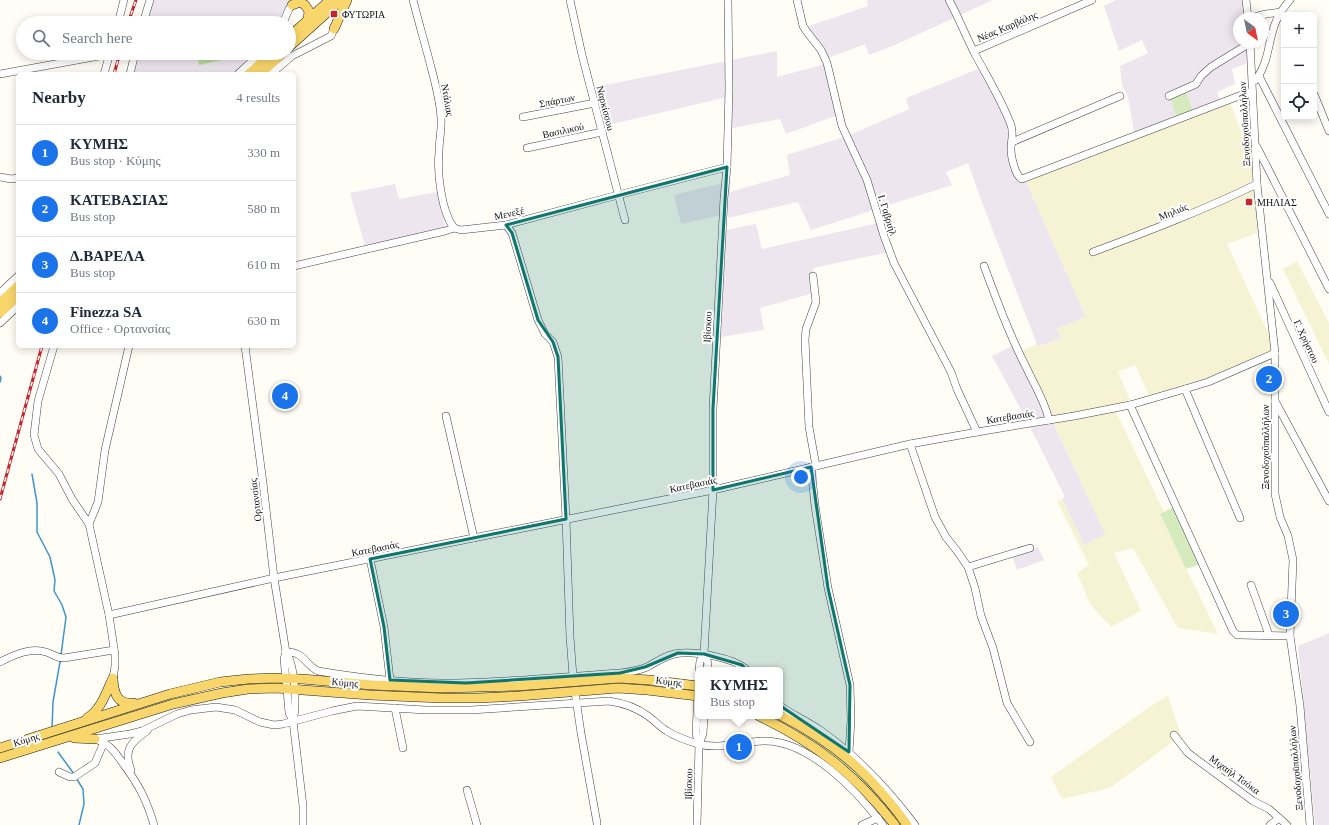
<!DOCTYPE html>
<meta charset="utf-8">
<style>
:root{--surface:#fff;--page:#f2f2f3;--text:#1f2937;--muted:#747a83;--line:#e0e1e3;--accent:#1a73e8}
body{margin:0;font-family:"Times New Roman",serif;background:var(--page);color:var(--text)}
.controls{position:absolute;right:12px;top:12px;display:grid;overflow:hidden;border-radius:6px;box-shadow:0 2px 10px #0003}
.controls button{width:36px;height:36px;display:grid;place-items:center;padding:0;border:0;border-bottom:1px solid var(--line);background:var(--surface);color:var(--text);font:20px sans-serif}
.compass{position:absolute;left:1233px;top:12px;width:36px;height:36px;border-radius:50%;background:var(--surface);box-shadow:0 2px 10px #0003;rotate:147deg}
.you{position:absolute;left:801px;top:477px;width:14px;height:14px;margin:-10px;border:3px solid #fff;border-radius:50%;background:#1a73e8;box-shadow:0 0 0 6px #1a73e833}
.badge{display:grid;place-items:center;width:26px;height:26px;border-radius:50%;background:var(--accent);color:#fff;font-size:13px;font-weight:700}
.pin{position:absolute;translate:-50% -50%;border:2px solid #fff;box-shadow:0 1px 4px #0006}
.popup{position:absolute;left:695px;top:667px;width:88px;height:52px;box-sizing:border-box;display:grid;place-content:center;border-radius:6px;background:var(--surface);filter:drop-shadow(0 1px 3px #0005);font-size:13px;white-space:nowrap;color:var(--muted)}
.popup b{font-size:15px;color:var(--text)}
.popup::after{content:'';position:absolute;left:50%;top:100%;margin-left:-8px;border:8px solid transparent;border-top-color:var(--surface)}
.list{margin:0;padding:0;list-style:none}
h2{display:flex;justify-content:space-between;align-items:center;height:52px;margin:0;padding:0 16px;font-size:17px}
h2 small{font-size:13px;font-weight:400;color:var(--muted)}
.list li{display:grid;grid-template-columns:26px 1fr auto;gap:12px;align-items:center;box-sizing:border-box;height:56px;padding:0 16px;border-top:1px solid var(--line)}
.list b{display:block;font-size:15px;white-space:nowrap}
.list p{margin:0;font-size:13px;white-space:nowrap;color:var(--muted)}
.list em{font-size:13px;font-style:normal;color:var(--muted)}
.icon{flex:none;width:22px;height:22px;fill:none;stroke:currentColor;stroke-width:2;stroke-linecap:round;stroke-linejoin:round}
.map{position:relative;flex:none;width:1329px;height:825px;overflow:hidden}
.search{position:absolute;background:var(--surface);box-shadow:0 2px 10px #0003;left:16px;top:16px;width:280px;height:44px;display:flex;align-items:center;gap:10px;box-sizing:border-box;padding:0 14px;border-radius:22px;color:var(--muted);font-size:15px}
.panel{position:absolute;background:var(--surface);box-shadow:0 2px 10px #0003;left:16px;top:72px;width:280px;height:276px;border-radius:6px}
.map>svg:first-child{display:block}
</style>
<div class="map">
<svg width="1329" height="825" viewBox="0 0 1329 825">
<rect width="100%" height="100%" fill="#fffdf5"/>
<g fill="#eee6ef">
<polygon points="154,0 290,0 280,23 148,23"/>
<polygon points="867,0 993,0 895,45 869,55 865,44 823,60 803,28 868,6"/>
<polygon points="1116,0 1245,0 1246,18 1239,18 1239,42 1248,42 1250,62 1232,69 1235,84 1217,92 1221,106 1195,116 1186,91 1178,122 1135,139 1128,97 1122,85 1120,66 1148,53 1142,40 1119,51 1104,6"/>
<polygon points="777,51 777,77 825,64 838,115 786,134 780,119 732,128 732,96 604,126 595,87"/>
<polygon points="140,53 261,53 236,74 134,74"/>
<polygon points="978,69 1004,114 1011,133 1007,148 1018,179 1026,181 1086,317 1057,329 1061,338 1038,347 981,200 968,163 946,172 952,185 811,230 798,202 728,218 727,214 681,224 674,195 731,181 730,192 790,175 787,155 850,135 909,109 906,98"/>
<polygon points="395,184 399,199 437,192 446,227 365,246 350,193"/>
<polygon points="878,223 889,252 813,268 817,292 760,308 764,330 721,337 726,230 756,224 762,249"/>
<polygon points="1016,344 1106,535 1084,545 1062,499 1065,497 1024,415 992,356"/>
<polygon points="1038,547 1044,560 1017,570 1012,556"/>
<polygon points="1329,633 1329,825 1315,825 1298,646"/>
</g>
<g fill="#f6f3d4">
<polygon points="1230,102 1253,163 1260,232 1227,244 1271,339 1271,350 1244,363 1199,381 1149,395 1135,365 1118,372 1130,400 1113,406 1164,512 1160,515 1218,634 1178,628 1133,548 1114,553 1141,611 1111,627 1090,604 1077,573 1089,565 1057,501 1062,499 1084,545 1106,535 1020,352 1037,344 1039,347 1061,338 1057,329 1086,317 1026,181"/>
<polygon points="1297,261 1329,323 1329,364 1283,269"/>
<polygon points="1168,695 1181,736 1110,788 1062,799 1051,777 1145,710"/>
</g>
<g fill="#d5ebbd">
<polygon points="1186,91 1195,116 1178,122 1170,97"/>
<polygon points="1174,507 1201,564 1186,569 1160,514"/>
<polygon points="600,683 600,686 480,695 391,693 392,690"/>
<polygon points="195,691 195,694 173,700 0,755 0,751"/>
<polygon points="809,735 841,757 868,782 904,825 899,825 807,738"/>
</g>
<polygon fill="#b9dc9c" points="197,53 235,53 236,57 199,65"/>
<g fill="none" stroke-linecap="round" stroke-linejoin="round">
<g stroke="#3f96cf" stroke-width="1.5">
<polyline points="0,376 1,378 0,382"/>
<polyline points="32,474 37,503 37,532 50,557 55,580 54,591 62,605 66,617 61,655"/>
<polyline points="52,728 53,702 60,662"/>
<polyline points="58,752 74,774"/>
<polyline points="76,778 83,789 84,804 79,825"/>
</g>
<defs>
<g id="minor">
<path d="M413,0C419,24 426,47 432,71C436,86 440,102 441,118C442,130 439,140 439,152C437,172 441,211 454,228"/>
<polyline points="570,0 582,55 625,220"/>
<polyline points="797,0 803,26 807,32 821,50 827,63 842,126 867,180 884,236 894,263 951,372 957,389 977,432"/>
<path d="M949,0C959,18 966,37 976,56C988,78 1002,101 1011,125C1014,134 1011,140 1011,149C1011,156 1015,176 1022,179L1252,91"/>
<polyline points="1246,0 1248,18"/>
<polyline points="1250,18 1266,14 1281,12 1284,19"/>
<polyline points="118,23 124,0"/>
<polyline points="143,23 150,0"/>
<polyline points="283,23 289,9 292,5"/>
<polyline points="1250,42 1257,184 1275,353 1275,494 1280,517 1288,536 1293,560 1290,636 1300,706 1310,825"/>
<polyline points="974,51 1092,0"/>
<polyline points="0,74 110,54"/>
<polyline points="104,74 110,53"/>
<polyline points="130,74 135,53"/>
<polyline points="238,74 261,53"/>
<polyline points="271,74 292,56 331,36 334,29"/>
<polyline points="1259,76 1329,214"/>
<path d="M1256,80C1270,59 1267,45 1275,24C1278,15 1284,7 1290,0"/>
<polyline points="1314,94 1329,131"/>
<polyline points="1169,96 1196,84 1201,76 1211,67 1250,43"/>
<polyline points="523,117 595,103"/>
<polyline points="1012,142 1120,96"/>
<polyline points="1257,147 1329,289"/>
<polyline points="527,148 602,132"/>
<polyline points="0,177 11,179 18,178"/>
<polyline points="506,225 512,233 538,320 545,334 553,342 558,357 566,519 570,637 573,676"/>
<path d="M1093,252C1149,231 1204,210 1257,184"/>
<polyline points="294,266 445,231 454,228 461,230 506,225 618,195 727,167"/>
<path d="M984,266C997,301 1010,336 1027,369C1035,386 1045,402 1049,420"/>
<polyline points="813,276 816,302 806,329 805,340 809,427 816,466"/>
<polyline points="1270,283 1329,412"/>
<polyline points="0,293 18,276"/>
<polyline points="0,323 18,306"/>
<polyline points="54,346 38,401 34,435 38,449 59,474 72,499 89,524 109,615 115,655 115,666 113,678"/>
<path d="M245,346L263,483L274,578L286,652C295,665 297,706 293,721L303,806V825"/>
<polyline points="1185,389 1240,518"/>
<polyline points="1275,401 1329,501"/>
<polyline points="1130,405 1233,631 1237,635 1240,635 1290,636"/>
<polyline points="446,416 474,538"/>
<polyline points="910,444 935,517 946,537 957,551 968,567 975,588 981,616 993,648 1007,703 1030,742"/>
<polyline points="811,467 815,506 828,588 850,685 851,720 849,752"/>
<polyline points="89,524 98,502 105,450 129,346"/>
<polyline points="370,559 384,627 390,680"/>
<polyline points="968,567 1030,548"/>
<polyline points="1251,585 1269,635"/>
<polyline points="109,615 274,578 713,490 910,444 977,432 1074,416 1130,405 1185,389 1208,382 1275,353"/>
<path d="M286,652C305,652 304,664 318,671C360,678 401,683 443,683C502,683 561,677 620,673C629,672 638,671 647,667C655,663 663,657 671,655C689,649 733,657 747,670"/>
<polyline points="286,652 284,659 288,701 289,713 293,721"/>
<polyline points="704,654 708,663 707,670"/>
<path d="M0,662C14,655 30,647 46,652C53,654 56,658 64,658L114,650"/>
<polyline points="699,670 700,661 704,654 713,490 713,409 724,198 727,167 729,89 728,0"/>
<polyline points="575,692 581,733 597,823"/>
<path d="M780,706C793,715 807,721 820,730C857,756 888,789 915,825"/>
<polyline points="395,708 403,748"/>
<polyline points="1174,735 1188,753 1253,801 1269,809 1287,825"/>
<path d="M95,739L130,734L142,731L177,714L191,710L216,707L235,710L260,722L274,725L283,724L332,711L357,706L426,710H471L609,701C623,703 637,708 648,716C655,721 660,727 667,731C676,737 688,741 698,744C722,750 742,741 765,741C810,741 857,791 883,825"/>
<path d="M95,739C110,744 115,752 124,765C139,785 147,801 154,825"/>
<polyline points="699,744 703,734 704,716"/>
<path d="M131,770C123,750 131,742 147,731"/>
<polyline points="59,772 70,777 74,777 95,763 104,742"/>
<polyline points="467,790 477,825"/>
<polyline points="697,825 699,744 696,734 698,691"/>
<polyline points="862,825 878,818"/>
<polyline points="1270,825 1279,818"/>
</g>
<g id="major">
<polyline points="292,5 300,2 305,5 309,11 308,20"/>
<polyline points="334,29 347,0"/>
<polyline points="289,37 330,0"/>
<polyline points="289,47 341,0"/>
<polyline points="249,74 272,53"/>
<polyline points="260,74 283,53"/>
<polyline points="0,303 18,286"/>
<polyline points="0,313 18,296"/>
<path d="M113,680C114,693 117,705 134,703"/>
<path d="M780,715C813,732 844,752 870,780C883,794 896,809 907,825"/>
<path d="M759,716C816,743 856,775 895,825"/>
<path d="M87,718C101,710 106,693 113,678"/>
<polyline points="74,738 95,739"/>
<polyline points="0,748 170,694 220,682 248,679 275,678 302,679 372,685 442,688 518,686 619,678 649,680 698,686"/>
<polyline points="0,758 173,704 222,693 248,689 276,688 370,695 441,698 479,698 519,696 618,688 647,690 698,696"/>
</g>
</defs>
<use href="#minor" stroke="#444" stroke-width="8"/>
<use href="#major" stroke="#222" stroke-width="10"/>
<use href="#minor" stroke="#fff" stroke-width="7"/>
<use href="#major" stroke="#f9d66b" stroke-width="9"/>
<defs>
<g id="rail">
<polyline points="128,23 136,0"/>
<polyline points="114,74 120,53"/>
<polyline points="0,499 42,346"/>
</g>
</defs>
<use href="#rail" stroke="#c4262e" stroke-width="3"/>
<use href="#rail" stroke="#fff" stroke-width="1.5" stroke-dasharray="4.5" stroke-linecap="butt"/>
</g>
<path fill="#0f766e" fill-opacity="0.2" stroke="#0f766e" stroke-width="3" stroke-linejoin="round" d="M727,167L713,409V490L811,467L828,588L850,685L849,752L776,703L742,665L704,654L678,653L645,667L620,673L466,683L390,680L384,627L370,559L566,519L558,357L553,342L538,320L512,233L506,225Z"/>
<g fill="#c4262e" stroke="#fff" stroke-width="1.5">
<rect x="330" y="10" width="8" height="8" rx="2"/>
<rect x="1245" y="198" width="8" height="8" rx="2"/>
</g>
<g text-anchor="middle" stroke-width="4" stroke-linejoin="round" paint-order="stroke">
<g font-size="10" fill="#111" stroke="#fff" text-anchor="start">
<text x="342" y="18">ΦΥΤΩΡΙΑ</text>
<text x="1257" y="206">ΜΗΛΙΑΣ</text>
</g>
<g font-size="10" fill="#111" stroke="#fff">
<text transform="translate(1007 26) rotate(-23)" y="4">Νέας Καρβάλης</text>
<text transform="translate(448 100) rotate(80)" y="4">Ντάλιας</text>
<text transform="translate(557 100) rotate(-11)" y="4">Σπάρτων</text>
<text transform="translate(606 108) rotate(76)" y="4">Ναρκίσσου</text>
<text transform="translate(1244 124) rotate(-93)" y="4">Ξενοδοχοϋπαλλήλων</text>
<text transform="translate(563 130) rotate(-12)" y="4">Βασιλικού</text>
<text transform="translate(1173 211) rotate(-22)" y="4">Μηλιάς</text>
<text transform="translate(509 213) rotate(-12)" y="4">Μενεξέ</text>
<text transform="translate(888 215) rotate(73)" y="4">Ι. Γαβριήλ</text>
<text transform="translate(707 327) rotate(-87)" y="4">Ιβίσκου</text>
<text transform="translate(1307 341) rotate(65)" y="4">Γ. Χρήστου</text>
<text transform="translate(1010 416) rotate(-9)" y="4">Κατεβασιάς</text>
<text transform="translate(1265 447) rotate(-90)" y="4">Ξενοδοχοϋπαλλήλων</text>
<text transform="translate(693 484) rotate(-12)" y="4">Κατεβασιάς</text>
<text transform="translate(255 500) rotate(-97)" y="4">Ορτανσίας</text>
<text transform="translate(375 548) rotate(-11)" y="4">Κατεβασιάς</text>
<text transform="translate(669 681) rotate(7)" y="4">Κύμης</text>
<text transform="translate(345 682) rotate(5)" y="4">Κύμης</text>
<text transform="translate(26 739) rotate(-17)" y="4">Κύμης</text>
<text transform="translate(1295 768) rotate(-95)" y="4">Ξενοδοχοϋπαλλήλων</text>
<text transform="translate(1235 774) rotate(36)" y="4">Μιχαήλ Τσόκα</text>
<text transform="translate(688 784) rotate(-88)" y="4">Ιβίσκου</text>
</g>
</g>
</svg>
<div class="controls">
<button>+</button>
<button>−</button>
<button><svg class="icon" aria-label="locate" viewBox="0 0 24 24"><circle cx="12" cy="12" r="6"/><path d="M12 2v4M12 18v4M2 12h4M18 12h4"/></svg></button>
</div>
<svg class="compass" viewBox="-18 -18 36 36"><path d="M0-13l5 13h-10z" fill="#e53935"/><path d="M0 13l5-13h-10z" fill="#747a83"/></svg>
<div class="you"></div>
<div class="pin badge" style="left:739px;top:747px">1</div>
<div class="popup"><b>ΚΥΜΗΣ</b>Bus stop</div>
<div class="pin badge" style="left:1269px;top:379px">2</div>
<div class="pin badge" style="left:1286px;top:614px">3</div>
<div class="pin badge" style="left:285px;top:396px">4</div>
<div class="search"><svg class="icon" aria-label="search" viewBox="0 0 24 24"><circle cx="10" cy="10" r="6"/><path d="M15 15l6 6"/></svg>Search here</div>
<section class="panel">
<h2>Nearby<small>4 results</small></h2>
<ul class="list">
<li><span class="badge">1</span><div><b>ΚΥΜΗΣ</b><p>Bus stop · Κύμης</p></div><em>330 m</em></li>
<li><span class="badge">2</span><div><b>ΚΑΤΕΒΑΣΙΑΣ</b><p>Bus stop</p></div><em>580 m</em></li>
<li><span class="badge">3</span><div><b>Δ.ΒΑΡΕΛΑ</b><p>Bus stop</p></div><em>610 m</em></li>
<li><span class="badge">4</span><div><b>Finezza SA</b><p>Office · Ορτανσίας</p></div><em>630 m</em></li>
</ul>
</section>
</div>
